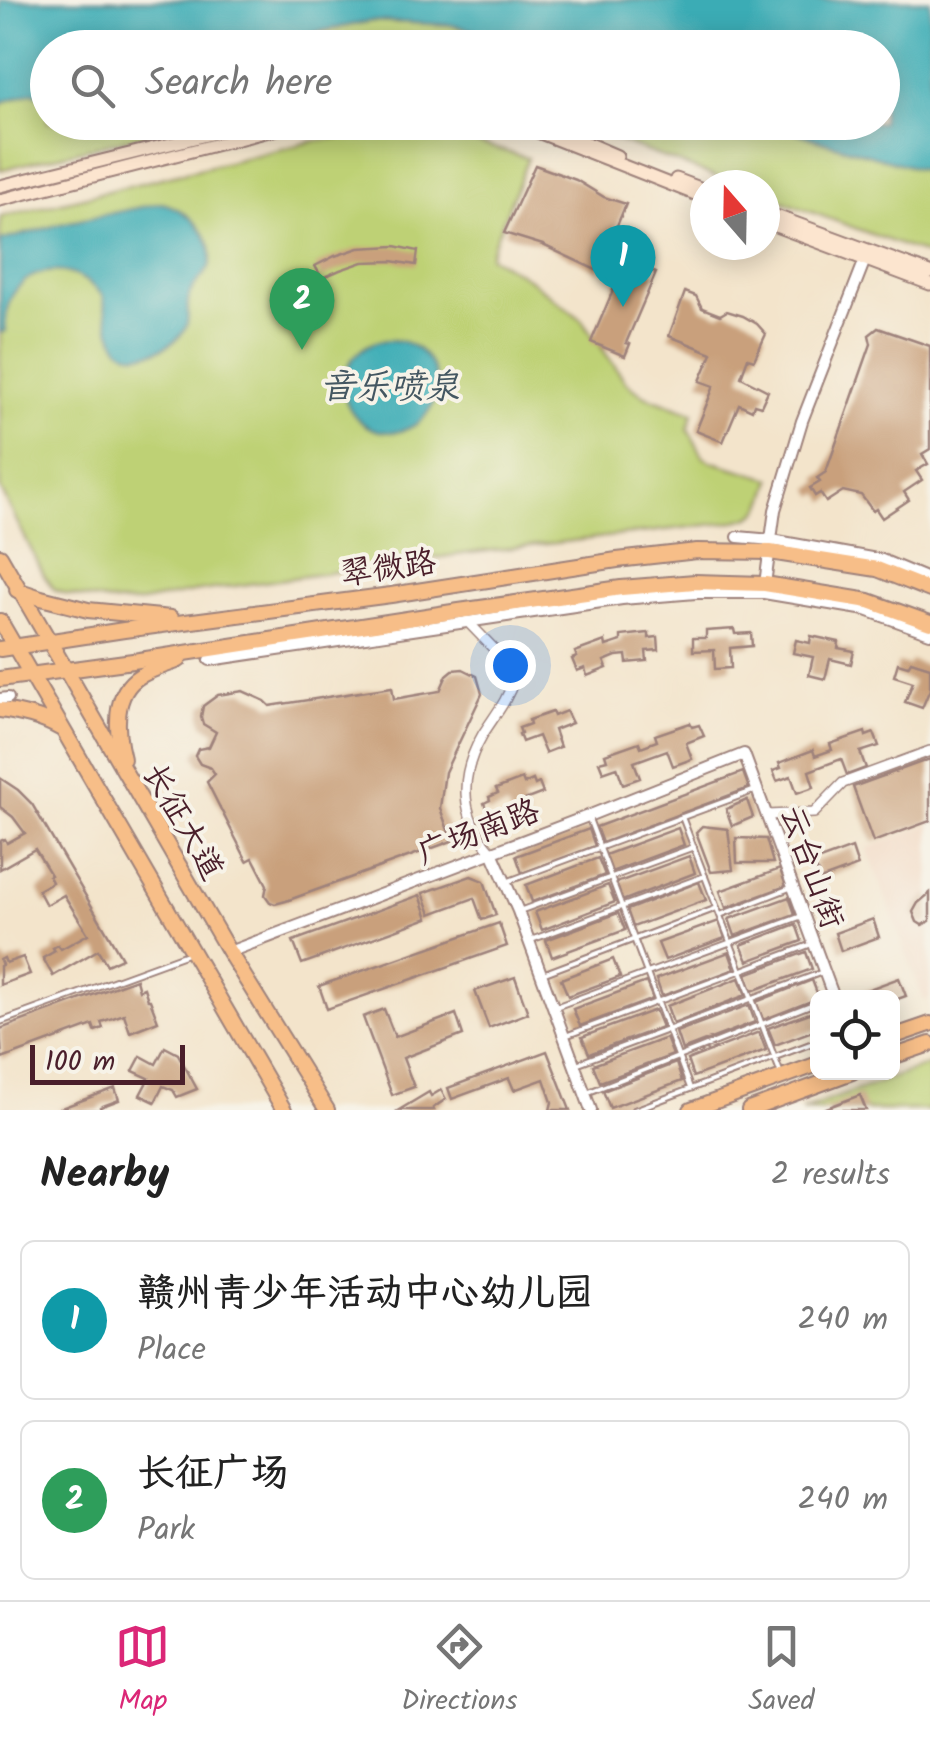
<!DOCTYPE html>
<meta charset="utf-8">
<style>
:root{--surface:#fff;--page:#f6f6f6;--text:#222;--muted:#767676;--line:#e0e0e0;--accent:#db2777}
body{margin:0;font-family:Kalam,"LXGW WenKai TC",sans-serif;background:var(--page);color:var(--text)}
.controls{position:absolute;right:30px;bottom:30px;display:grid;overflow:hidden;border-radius:15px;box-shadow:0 5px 25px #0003}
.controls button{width:90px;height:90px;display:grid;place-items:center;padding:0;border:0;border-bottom:2px solid var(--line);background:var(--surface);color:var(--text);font:50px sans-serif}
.compass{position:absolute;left:690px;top:170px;width:90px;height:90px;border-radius:50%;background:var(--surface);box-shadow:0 5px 25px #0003;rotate:340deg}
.scale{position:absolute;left:30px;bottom:25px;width:155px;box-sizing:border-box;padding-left:10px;border:5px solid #4a1f2b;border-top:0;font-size:28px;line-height:35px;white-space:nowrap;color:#4a1f2b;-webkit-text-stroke:8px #f7f3e8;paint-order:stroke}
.you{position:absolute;left:510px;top:665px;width:35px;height:35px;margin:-25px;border:8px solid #fff;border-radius:50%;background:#1a73e8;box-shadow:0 0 0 15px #1a73e833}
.badge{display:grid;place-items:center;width:65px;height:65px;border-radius:50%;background:var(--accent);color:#fff;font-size:32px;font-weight:700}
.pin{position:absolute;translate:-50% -82px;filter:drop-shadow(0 2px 5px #0008)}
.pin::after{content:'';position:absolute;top:52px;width:35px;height:30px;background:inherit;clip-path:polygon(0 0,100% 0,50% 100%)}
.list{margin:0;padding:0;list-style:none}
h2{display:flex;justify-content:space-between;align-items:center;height:130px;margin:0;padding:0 40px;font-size:42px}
h2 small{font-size:32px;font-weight:400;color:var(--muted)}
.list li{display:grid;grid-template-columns:65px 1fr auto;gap:30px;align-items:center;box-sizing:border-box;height:160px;margin:0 20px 20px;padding:0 20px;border:2px solid var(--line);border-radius:15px}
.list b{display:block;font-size:38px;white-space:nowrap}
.list p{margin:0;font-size:32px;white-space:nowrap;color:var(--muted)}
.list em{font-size:32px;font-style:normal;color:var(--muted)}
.icon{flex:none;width:55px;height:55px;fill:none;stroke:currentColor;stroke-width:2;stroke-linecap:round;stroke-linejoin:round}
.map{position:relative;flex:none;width:930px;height:1110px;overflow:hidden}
.search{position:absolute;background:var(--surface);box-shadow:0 5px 25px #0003;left:30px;right:30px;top:30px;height:110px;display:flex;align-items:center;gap:25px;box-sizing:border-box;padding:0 35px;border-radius:55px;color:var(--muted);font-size:38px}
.sheet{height:490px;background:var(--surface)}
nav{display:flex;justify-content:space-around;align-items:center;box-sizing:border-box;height:140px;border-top:2px solid var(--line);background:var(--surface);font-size:28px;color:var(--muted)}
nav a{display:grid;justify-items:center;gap:5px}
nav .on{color:var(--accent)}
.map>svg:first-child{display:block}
</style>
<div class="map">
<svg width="930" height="1110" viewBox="0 0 930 1110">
<rect width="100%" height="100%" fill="#f7f3e8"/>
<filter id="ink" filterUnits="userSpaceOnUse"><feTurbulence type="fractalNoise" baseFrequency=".01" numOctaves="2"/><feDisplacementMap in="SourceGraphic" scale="20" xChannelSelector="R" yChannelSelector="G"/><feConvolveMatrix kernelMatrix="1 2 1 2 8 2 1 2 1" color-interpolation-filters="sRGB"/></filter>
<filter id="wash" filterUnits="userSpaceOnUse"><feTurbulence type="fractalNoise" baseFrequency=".0048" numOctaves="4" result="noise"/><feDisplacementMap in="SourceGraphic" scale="40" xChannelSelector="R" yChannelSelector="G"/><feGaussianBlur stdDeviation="2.25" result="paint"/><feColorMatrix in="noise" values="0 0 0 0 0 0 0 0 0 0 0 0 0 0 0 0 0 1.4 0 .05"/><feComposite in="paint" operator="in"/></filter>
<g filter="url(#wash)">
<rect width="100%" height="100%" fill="#f3e4cb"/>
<polygon fill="#f2d4be" points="930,824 930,999 924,1001 867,848"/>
<g fill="#bed174" stroke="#847850" stroke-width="2.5">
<polygon points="372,21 451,25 543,47 243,48"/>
<polygon points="33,92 47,100 48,122 193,123 0,170 0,103"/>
<polygon points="570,123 771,123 818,140 930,172 930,256 765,195 765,185 738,185"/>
<path d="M383,131L450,135L528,158L489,256L528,278L581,319L626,382L645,396L693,413L688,429L703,456L710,461L772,479C762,513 761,517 725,523L470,553L193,592L137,603H115L65,594L54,589L45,577L0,488V217L314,141Z"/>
<polygon points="930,1064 930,1110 802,1110"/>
</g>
<g fill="#3bacb5" stroke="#426670" stroke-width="2.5">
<polygon points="0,0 930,0 930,172 818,140 771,123 882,122 882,48 543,47 451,25 372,21 243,47 48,48 47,100 33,92 0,103"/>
<path d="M161,203C185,207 217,236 210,264C207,276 192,283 189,296C186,306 190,317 186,327C179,346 136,365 120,348C109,336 106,311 103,296C64,250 0,272 6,331L0,333V241L64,223Z"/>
<circle cx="390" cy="386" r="46"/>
</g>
<g id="blocks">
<g fill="#c9a07c">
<polygon points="535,165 576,180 604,197 626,204 598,271 543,245 504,233"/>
<polygon points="395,246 418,251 416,265 392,261 363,262 340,270 322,278 315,266 335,256 359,248"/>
<polygon points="626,260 656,273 626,343 630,344 625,356 591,342"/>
<polygon points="685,292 696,296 702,308 720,315 727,311 743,316 757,324 766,334 754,360 748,358 741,377 768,391 761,406 754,404 752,410 739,404 723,442 696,431 714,386 700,381 712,353 669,336"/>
<polygon points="878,328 930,346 930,449 922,454 928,464 916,471 922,480 904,492 909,500 882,518 876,509 873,511 861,495 843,491 826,502 820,493 815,496 810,488 820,482 817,478 826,472 871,344 869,335"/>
<polygon points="734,629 735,634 751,633 752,646 730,648 731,668 715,669 714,650 693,651 693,638 706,638 706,631"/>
<polygon points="649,633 649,638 658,637 659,650 646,651 647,661 627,663 626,655 616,656 604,661 607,668 587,676 585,668 577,671 572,659 577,657 575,652 605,641 606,646 621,641 621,636"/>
<polygon points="811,636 839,642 838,648 854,651 851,664 830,659 825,679 809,675 813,657 793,653 796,640 810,643"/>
<polygon points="911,661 930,667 930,689 922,708 905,702 913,682 894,676 898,663 908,666"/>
<polygon points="463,669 477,676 482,694 445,772 440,808 452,841 286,901 275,904 270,902 265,895 267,885 253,858 247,861 207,782 215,774 211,768 200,764 195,756 198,749 209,747 216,732 203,724 201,717 203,706 218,695 243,691 265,701 270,706 392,687 394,699 440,691 447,675 453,670"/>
<polygon points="566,711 572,723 554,730 560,747 545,753 538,736 522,742 519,734 521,733 519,728 530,724 529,720 552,712 554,716"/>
<polygon points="690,723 692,727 699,725 704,736 686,743 692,759 673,766 667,750 634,762 640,778 623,784 617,767 603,772 599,762 607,760 605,754 639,742 641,747 657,741 655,735"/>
<polygon points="865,732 866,736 874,733 879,746 860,752 866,768 847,775 841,759 809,771 814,787 797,793 791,776 777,781 773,771 781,768 779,763 813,750 815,756 832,750 830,744"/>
<polygon points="930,759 930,821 873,842 853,787"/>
<polygon points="743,772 749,788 602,843 596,827"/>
<polygon points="0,778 18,790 32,804 122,958 107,965 98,950 53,976 43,958 55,951 53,948 58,945 61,949 88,934 64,895 46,905 38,890 52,882 49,876 51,875 35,849 0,869 0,841 5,839 7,843 25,833 13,817 0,807"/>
<polygon points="522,779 524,784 533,780 535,785 539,783 543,793 522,801 529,818 514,823 507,807 488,814 484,803 490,800 489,797 498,793 496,789"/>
<polygon points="747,800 753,817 732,826 726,809"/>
<polygon points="702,826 728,829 733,870 711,872 696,832"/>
<polygon points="678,828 684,845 611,872 605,855"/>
<polygon points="589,829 595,846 522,873 516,856"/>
<polygon points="736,838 766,839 773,863 737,863"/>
<polygon points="852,848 858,866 820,880 814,862"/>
<polygon points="689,856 695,873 622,901 616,883"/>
<polygon points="598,858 605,875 532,902 526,885"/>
<polygon points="780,869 786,886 726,908 720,891"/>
<polygon points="471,876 484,881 496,915 482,920 474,898 431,914 423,893"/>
<polygon points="699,882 706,900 633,927 627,910"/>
<polygon points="608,885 615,902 542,930 535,912"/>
<polygon points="930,893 930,921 922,925 917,922 913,912 918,903"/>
<polygon points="420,895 428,918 302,964 293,941"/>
<polygon points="789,897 795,914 735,936 729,919"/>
<polygon points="618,913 625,930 552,957 546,940"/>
<polygon points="873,919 879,937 841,951 835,933"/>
<polygon points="719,921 725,938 665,960 658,943"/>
<polygon points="499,923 507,946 327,1009 319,986"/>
<polygon points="796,924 802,941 748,961 741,945"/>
<polygon points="729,952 735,969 662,996 656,979"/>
<polygon points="806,952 812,969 752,991 746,974"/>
<polygon points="23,957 30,974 0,985 0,966 2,965 0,960 4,958 6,963"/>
<polygon points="613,959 620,977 568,996 561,979"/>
<polygon points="515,977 528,1013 489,1028 475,991"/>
<polygon points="739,978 746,995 673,1023 667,1006"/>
<polygon points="899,978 906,996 892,1001 892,998 863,998 861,992"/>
<polygon points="136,979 139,990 144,988 148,1000 150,1000 158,1021 130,1032 124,1014 101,1022 103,1028 95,1031 93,1025 2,1059 0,1029"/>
<polygon points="812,980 819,998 763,1020 756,1002"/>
<polygon points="646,982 653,999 580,1026 573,1009"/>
<polygon points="749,1005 755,1022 682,1050 676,1032"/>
<polygon points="384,1009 395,1037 456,1014 463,1035 403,1058 414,1087 392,1095 363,1017"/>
<polygon points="655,1010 662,1027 589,1054 582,1037"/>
<polygon points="818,1010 818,1029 775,1045 768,1028"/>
<polygon points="759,1032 766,1050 693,1077 687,1060"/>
<polygon points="666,1038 673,1055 600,1082 593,1065"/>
<polygon points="165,1047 178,1054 197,1089 177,1097 173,1090 163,1086 155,1102 140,1095 149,1078 133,1071 141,1056 156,1064"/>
<polygon points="547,1051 570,1110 550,1110 552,1102 544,1079 514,1090 509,1078 452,1099 448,1088"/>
<polygon points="676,1063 682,1081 610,1108 603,1091"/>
<polygon points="115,1088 119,1100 100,1107 101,1110 56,1110"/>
<polygon points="441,1090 446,1099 433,1108 434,1110 399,1110 429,1092 431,1096"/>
<polygon points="860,1095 866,1110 821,1110"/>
</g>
</g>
</g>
<g filter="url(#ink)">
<use href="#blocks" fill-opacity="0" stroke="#9e827b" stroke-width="2.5"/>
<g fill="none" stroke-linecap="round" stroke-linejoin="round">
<defs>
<g id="service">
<polyline points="588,816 690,1088"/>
<polyline points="682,817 781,1074"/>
<polyline points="509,881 753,791"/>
<polyline points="522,910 694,847"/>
<polyline points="720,915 790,888"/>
<polyline points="531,940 705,876"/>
<polyline points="545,973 717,908"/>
<polyline points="558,1006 802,916"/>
<polyline points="0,1022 187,954"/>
<polyline points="568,1035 812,944"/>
<polyline points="576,1064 820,973"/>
<polyline points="589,1092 818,1002"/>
<polyline points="634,1110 818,1041"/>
</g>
<g id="minor">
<path d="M467,621L496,651L514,679C508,700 495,715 483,734C459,775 459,816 492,852"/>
<polyline points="767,815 814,813 843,783 930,751"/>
</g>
<g id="tertiary">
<polyline points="738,537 772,540 882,560 930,580"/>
<polyline points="765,584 775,510 783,484 802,421 868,252"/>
<polyline points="210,660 622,599 696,593 764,593 866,610 930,633"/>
<polyline points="0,699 8,698"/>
<polyline points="492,852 518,911 591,1110"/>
<polyline points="229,952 588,816 744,754 834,998"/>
</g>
<g id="secondary">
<polyline points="507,122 530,129 705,198"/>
<polyline points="538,122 617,156"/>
<polyline points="676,179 705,190"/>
<polyline points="0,186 259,122"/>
<polyline points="0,200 304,122"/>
<polyline points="765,212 930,273"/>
<polyline points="765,222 930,284"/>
</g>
<g id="primary">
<polyline points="0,556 229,952 327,1110"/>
<polyline points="17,590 41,598 88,610 171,618"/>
<polyline points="0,621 284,1110"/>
<polyline points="0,649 124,630 391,595 617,560 697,551 770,552 877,569 930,590"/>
<polyline points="0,679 133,661 459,611 621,588 695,582 765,584 869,601 930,623"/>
<path d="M0,710C22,713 40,717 60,728"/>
<path d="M123,759C116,732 112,693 140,676C152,669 167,665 179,660"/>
<polyline points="892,1037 930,1024"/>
<polyline points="892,1057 930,1044"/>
<polyline points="691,1110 818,1064"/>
<polyline points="749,1110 852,1072"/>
</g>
</defs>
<use href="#service" stroke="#9e827b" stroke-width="8"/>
<use href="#minor" stroke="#9e827b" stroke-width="12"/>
<use href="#tertiary" stroke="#9e827b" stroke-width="14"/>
<use href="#secondary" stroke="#9e827b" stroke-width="15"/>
<use href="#primary" stroke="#9e827b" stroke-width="18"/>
<use href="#service" stroke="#fff" stroke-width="4"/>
<use href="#minor" stroke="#fff" stroke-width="9"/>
<use href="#tertiary" stroke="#fff" stroke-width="10"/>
<use href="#secondary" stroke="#fce5cf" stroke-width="11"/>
<use href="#primary" stroke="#f7be88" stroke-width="14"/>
</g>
</g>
<g text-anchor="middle" stroke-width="8" stroke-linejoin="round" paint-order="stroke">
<g font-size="32" fill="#4a1f2b" stroke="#f7f3e8">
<text transform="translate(388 567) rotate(-8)" y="11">翠微路</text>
<text transform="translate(184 821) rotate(60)" y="11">长征大道</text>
<text transform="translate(478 831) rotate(-21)" y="11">广场南路</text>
<text transform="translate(813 867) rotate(70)" y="11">云台山街</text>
</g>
<g font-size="35" font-style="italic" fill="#445762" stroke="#f7f3e8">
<text x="390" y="398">音乐喷泉</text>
</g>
</g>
</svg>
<div class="controls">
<button><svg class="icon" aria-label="locate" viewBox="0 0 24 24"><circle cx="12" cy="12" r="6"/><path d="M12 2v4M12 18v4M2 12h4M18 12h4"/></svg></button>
</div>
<svg class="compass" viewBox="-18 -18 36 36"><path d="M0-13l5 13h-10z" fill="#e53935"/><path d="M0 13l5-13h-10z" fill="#767676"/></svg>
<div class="scale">100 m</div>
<div class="you"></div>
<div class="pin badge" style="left:623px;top:307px;background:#0f9aa8">1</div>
<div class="pin badge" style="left:302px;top:350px;background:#2e9e5b">2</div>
<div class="search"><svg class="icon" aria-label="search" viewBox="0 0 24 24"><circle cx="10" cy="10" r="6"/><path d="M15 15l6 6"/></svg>Search here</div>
</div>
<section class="sheet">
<h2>Nearby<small>2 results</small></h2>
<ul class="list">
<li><span class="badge" style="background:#0f9aa8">1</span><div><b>赣州青少年活动中心幼儿园</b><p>Place</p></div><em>240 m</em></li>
<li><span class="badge" style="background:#2e9e5b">2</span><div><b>长征广场</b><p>Park</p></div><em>240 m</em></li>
</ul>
</section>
<nav>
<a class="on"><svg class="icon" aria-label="map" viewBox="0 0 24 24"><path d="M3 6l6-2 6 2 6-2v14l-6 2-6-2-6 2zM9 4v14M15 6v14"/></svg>Map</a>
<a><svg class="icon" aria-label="directions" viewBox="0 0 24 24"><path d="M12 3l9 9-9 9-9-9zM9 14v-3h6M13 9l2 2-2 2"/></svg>Directions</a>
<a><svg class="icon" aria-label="saved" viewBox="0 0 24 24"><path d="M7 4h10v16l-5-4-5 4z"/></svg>Saved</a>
</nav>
